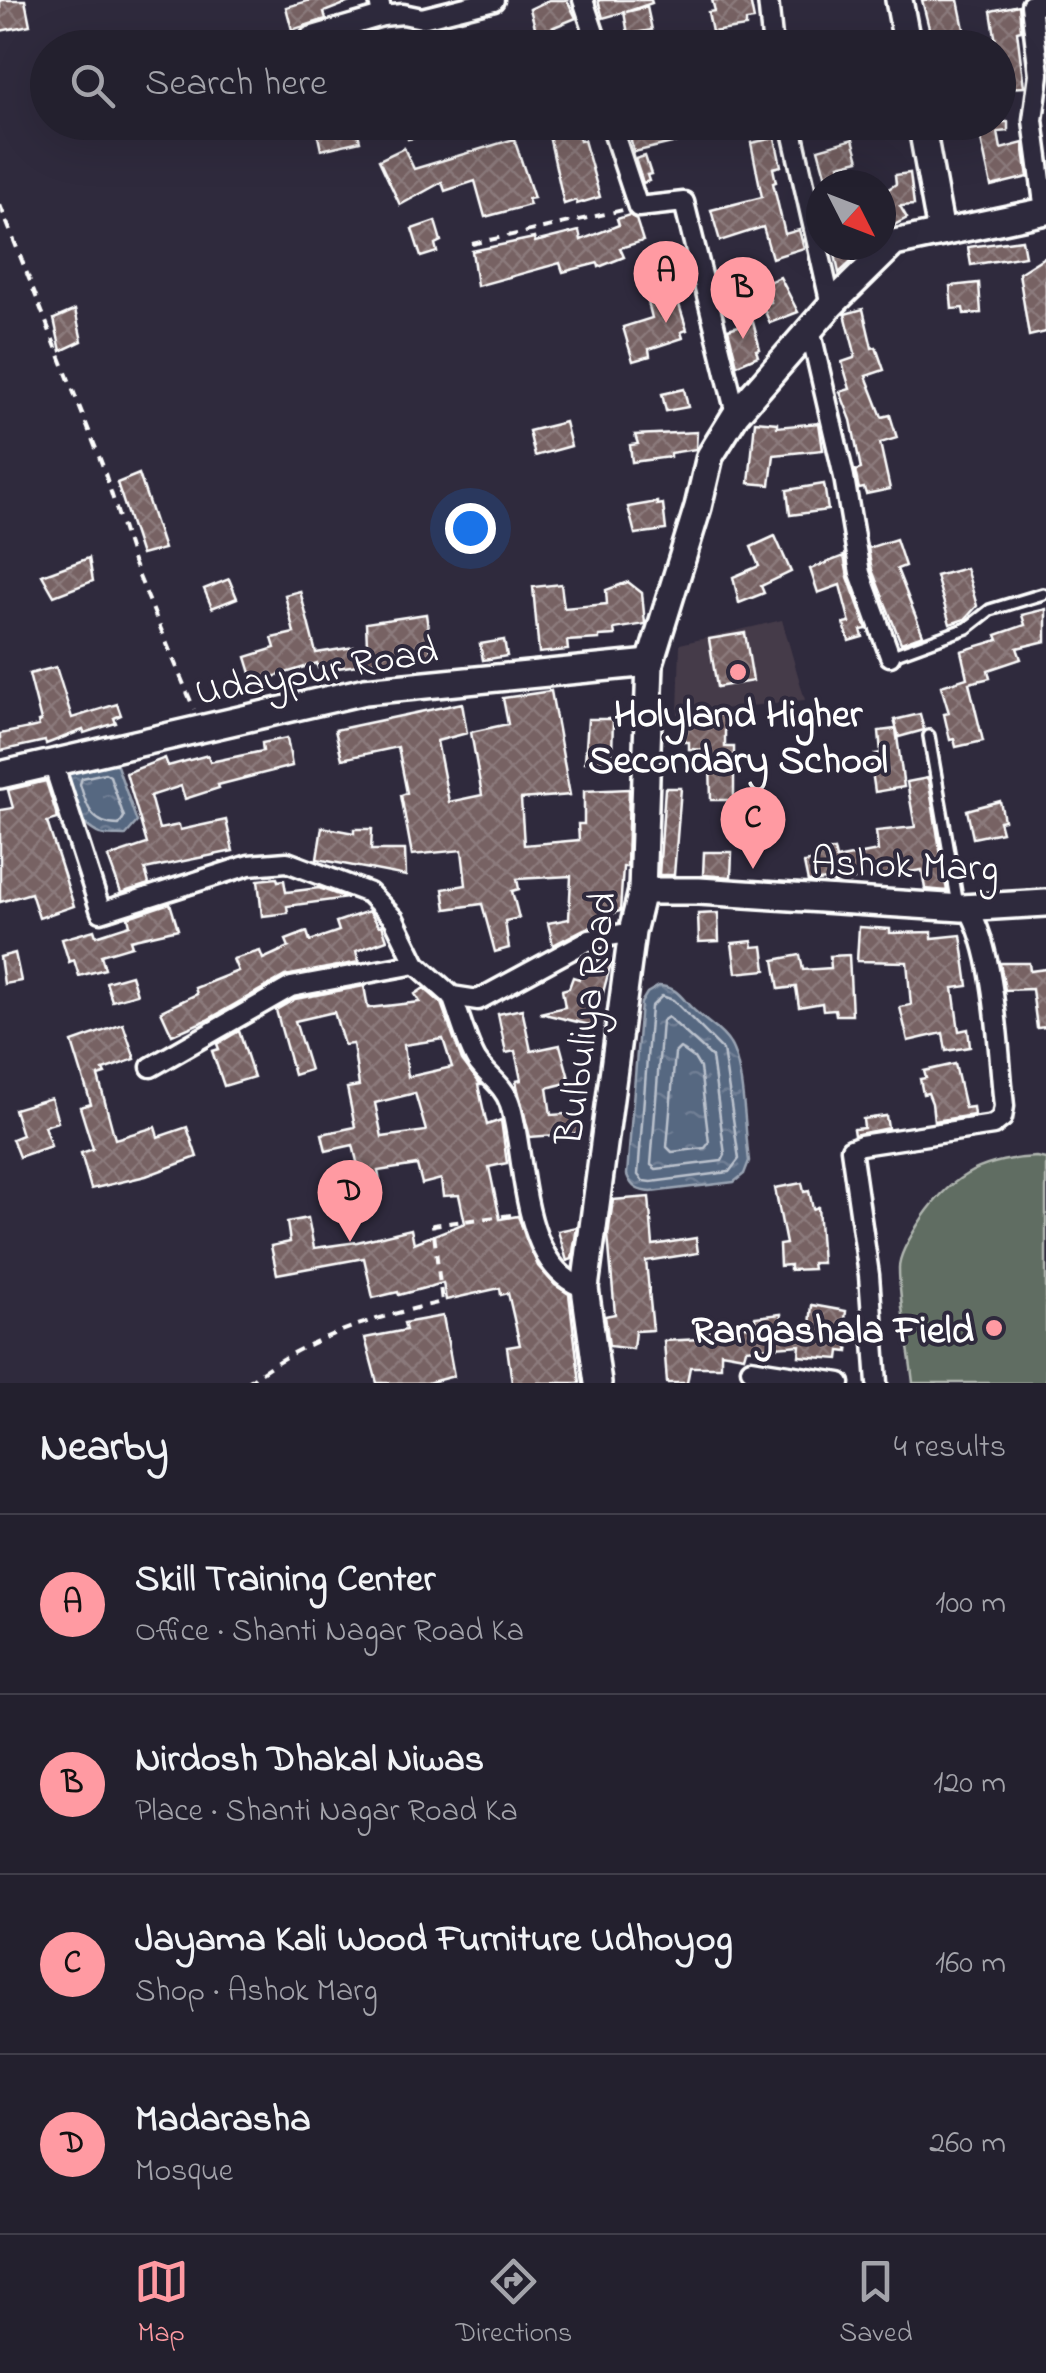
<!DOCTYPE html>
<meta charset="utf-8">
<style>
:root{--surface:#23202e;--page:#2b2836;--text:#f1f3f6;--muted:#a3a3aa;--line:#403e4a;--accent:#ff9aa2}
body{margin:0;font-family:"Indie Flower",sans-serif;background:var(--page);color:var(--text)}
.compass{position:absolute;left:806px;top:170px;width:90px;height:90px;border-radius:50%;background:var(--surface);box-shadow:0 10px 40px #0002;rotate:132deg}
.you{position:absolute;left:470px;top:528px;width:35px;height:35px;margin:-25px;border:8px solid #fff;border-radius:50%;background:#1a73e8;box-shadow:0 0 0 15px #1a73e833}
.badge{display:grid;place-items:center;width:65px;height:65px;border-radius:50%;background:var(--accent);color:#111;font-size:32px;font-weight:700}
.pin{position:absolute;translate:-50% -82px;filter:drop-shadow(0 2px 5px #0008)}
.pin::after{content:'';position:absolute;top:52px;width:35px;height:30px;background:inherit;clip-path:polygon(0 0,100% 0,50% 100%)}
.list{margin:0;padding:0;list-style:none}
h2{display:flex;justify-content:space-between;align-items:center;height:130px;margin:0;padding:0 40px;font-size:42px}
h2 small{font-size:32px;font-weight:400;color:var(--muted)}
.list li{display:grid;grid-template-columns:65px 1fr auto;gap:30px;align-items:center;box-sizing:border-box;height:180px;padding:0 40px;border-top:2px solid var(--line)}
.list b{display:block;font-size:38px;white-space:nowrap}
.list p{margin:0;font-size:32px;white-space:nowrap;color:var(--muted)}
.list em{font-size:32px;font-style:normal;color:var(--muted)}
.icon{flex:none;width:55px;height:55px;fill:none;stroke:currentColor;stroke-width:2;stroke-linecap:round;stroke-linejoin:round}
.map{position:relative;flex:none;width:1046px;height:1383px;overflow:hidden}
.search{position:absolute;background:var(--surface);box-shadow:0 10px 40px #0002;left:30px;right:30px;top:30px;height:110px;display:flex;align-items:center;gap:25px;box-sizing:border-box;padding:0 35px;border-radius:55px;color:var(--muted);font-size:38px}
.sheet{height:850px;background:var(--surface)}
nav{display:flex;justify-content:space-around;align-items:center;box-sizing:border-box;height:140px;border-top:2px solid var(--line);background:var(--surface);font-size:28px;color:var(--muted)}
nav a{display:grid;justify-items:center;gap:5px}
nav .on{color:var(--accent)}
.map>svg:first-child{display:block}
</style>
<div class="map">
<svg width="1046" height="1383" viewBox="0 0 1046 1383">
<defs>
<pattern id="water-ripples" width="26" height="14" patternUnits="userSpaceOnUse" patternTransform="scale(2.5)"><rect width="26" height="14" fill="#566781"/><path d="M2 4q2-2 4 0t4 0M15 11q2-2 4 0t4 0" fill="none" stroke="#6f7e94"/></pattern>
<pattern id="building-cross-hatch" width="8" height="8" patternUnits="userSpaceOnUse" patternTransform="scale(2.5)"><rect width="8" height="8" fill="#776264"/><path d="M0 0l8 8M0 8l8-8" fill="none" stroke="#8b7a7b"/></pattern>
</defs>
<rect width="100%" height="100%" fill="#2f2a3d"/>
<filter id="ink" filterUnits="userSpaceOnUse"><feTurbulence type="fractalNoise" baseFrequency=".01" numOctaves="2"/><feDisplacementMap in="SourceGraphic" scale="20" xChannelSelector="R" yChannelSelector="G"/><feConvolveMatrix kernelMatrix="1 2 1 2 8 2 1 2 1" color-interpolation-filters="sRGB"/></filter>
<g filter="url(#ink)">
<polygon fill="#453b49" points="782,620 805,700 678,714 680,644"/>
<path fill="#616d62" stroke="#b0b6b0" stroke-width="2.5" d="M1036,1157L1046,1159V1383H913C909,1346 899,1306 899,1268C899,1255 910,1238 917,1226C947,1178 980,1159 1036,1157Z"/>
<g fill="url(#water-ripples)" stroke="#9aa4b3" stroke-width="2.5">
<path d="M115,760L137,822L125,836C118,835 106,837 100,834C79,826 64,792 70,771Z"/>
<path d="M659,986C679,987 682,1000 696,1012C707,1023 722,1030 730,1044C744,1066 745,1133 749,1161L744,1174L734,1182L651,1192C638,1191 632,1188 627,1175L641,1003L647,993Z"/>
</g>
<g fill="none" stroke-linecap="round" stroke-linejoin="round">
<g stroke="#bbc2cd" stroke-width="2.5">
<path d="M105,773L110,776L124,817L119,825C92,825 87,808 80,784L82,778Z"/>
<polygon points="662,996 673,1000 723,1050 739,1159 729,1172 651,1182 643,1181 638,1175 651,1007"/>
<polygon points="668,1017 712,1057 725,1155 722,1161 656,1169 651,1165 662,1021"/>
<polygon points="680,1048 694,1058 700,1068 709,1143 705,1148 672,1152 667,1147 675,1053"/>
</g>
</g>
<g fill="url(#building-cross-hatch)" stroke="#fff" stroke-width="2.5" fill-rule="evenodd">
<polygon points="0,0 25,0 30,25 0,31"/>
<polygon points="311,0 350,0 350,2 324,12 326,19 292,30 286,7"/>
<polygon points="549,0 567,0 576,18 537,34 530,9"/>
<polygon points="598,0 651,0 652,3 626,12 647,7 652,30 628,34 624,12 603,18"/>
<polygon points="712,0 750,0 754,20 746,21 746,27 712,32 708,12 715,11"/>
<polygon points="922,0 958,0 968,48 934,48"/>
<polygon points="1019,5 1021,30 1017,31 1024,87 1003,88 991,11"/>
<polygon points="315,122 355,122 360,141 321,150"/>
<polygon points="405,122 457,122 458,130 408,139"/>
<polygon points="546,122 575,122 580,141 584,140 600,197 577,204 576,200 564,204"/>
<polygon points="637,122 671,122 676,142 634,152 627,125"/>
<polygon points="950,122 1008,122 1008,131 998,132 1001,149 1023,143 1028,177 991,186 980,135 952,140"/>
<polygon points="775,138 781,166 773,168 776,182 773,183 785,234 799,230 804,248 772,258 763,227 720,241 711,210 762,197 751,143"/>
<polygon points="514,139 534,198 528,199 530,205 485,217 475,181 445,191 442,182 400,205 379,160 404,148 414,169"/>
<polygon points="853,139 859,160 839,165 845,185 828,185 818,149"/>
<polygon points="645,156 651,174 647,175 649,181 643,183 635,159"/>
<polygon points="910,173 914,205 900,206 907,218 887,229 881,218 881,194 896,184 895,175"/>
<polygon points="629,215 636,219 643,241 620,248 624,257 599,267 598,263 563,272 560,263 477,286 472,251 534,238 535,242 579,231 581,240 619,225 617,219"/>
<polygon points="435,221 441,241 435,244 437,252 421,257 412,229"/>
<polygon points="1022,240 1025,256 971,265 968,247"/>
<polygon points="833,245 848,245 849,251 859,248 861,253 839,273"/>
<polygon points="1046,256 1046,332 1029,336 1019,273"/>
<polygon points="675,265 682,290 675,292 687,330 681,332 683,338 649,349 650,356 633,361 623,327 652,318 641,274"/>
<polygon points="780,277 798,312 770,323 762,305 771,302 764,284"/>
<polygon points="979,283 981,313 964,314 963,308 952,309 950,286"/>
<polygon points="863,309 872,348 876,347 884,370 866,376 882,417 890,415 897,438 880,443 890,489 866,494 864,488 859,489 855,471 861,469 851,420 840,392 850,389 842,362 854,358 855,353 845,314"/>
<polygon points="75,310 82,341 61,351 54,319"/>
<polygon points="753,322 760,349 756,350 758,356 737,365 728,329"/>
<polygon points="684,389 688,407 666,411 662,394"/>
<polygon points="755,421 777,423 777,427 819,423 823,450 774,455 770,485 749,483"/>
<polygon points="565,422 571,446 535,456 529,431"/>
<polygon points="697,432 696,449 670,453 670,457 632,462 630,445 638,444 635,435"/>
<polygon points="139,474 164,549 141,555 117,483"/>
<polygon points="824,484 828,510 790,515 787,490"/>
<polygon points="657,502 657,505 663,504 666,530 635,534 628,507"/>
<polygon points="775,536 791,572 761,586 764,593 739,603 733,577 759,566 751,547"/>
<polygon points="896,539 905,566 897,569 923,635 901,643 872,570 868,548"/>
<polygon points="844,556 848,577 867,629 861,630 863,637 849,641 844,624 850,623 840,585 818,593 810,569"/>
<polygon points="89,558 93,581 54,596 42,575"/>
<polygon points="966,568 977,606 965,619 950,624 936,576"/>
<polygon points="229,579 237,598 212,608 204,589"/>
<polygon points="628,582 642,593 645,624 614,629 615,635 599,636 599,639 567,641 568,650 539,653 533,587 561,584 564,608 607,604 606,590"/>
<polygon points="300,591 316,653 367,645 366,623 426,614 432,657 364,662 364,664 338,668 338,665 318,668 317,663 254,683 246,657 275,648 272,638 294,633 285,595"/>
<polygon points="1046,609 1046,641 1017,648 1021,659 988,670 990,678 969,683 983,741 956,747 954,739 950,740 944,714 949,713 941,686 967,678 961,651 998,640 996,635 1025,625 1022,615"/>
<polygon points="745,633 753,681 717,687 709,639"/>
<polygon points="504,640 507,656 483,660 480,644"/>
<polygon points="56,667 72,718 117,704 121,715 114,718 116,723 84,733 83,730 46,744 45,741 0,751 0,734 39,726 38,722 41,721 29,674"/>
<polygon points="551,691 570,795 521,799 524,845 579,840 578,824 584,824 584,791 629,789 627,867 623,867 620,911 613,913 610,923 584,929 553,945 548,923 569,919 571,876 517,879 519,889 512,891 519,918 505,921 509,948 495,952 482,904 446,909 443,889 466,885 462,850 412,855 401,795 407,793 398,747 342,759 335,730 462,703 467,733 437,741 449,802 482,795 471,732 508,724 503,698"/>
<polygon points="920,714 924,730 899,737 894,720"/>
<polygon points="692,715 725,715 725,747 734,747 734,800 711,800 710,763 706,763 706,750 689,749 689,742 685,742 684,719 692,719"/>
<polygon points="588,719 613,719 612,755 607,755 607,762 585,762"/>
<polygon points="896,729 904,787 875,792 871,764 876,763 875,754 881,753 879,731"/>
<polygon points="287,738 292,766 218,785 219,788 185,799 181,786 150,796 159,829 179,825 180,830 226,820 233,851 145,869 149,884 121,893 108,857 147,844 126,773 165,758 168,766 208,755 210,762 263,751 262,743"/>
<polygon points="928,778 947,891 925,889 922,870 834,883 828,880 808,882 804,863 815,861 814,853 834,850 836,859 878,851 876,831 915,827 907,782"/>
<polygon points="46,781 58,819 47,822 74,906 39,918 31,893 0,902 0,810 13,808 8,790"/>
<polygon points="665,788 681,788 674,875 659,875"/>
<polygon points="1000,801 1004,820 999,821 1002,832 973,838 967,810"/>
<polygon points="322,827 354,833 354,829 372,829 371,850 405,850 406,876 317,859"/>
<polygon points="704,852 732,852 731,877 703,875"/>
<polygon points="277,878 278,881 284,880 286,892 319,888 347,898 287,906 288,913 262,916 258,880"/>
<polygon points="170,903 178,929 130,940 132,946 101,955 105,969 79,976 74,960 69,962 62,939 94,930 96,936 130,925 128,917"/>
<polygon points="369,911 379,926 382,925 387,940 356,951 359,962 285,976 207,1020 172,1035 161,1011 197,994 195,988 238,971 233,959 260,951 263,959 289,947 286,940 307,932 310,941 339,931 336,922"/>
<polygon points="718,913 719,941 699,942 698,914"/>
<polygon points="859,927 890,929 890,933 932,932 932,938 961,935 968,986 953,988 959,1031 968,1029 970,1047 946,1051 943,1033 908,1041 900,1007 911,1005 907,962 857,961"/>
<polygon points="752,941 753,947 763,946 766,970 736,973 732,943"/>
<polygon points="15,953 21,981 4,984 0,957"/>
<polygon points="800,955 803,970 831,968 830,956 849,955 852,1015 836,1015 835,1009 823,1010 822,1003 799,1007 796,987 779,989 774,960"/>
<polygon points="597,960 611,963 594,1026 540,1013 565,1007 562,990 569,988 573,977 579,979 582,967 594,971"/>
<polygon points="1000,963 1029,963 1030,971 1046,969 1046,1027 1037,1028 1032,989 1005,990"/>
<polygon points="131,975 137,994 112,1001 106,982"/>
<path d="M364,986L368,1008L420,1002L415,994L424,988L441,1003L462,1060L481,1085H478L487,1125L501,1120L507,1163L489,1167L500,1219L518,1216L538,1266L555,1285L569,1294L580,1383H512L507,1347L520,1345L508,1293L501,1295L500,1288L446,1300L443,1283L399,1295L398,1292L373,1298L364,1258L277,1274L271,1246L290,1242L287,1222L308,1218L314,1248L357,1242L411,1229L414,1243L465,1223L459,1195L443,1196L441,1179L422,1184L417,1165L378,1171L380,1182L363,1187L353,1145L326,1151L322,1134L355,1127L347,1088L359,1086L353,1044L344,1045L334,1012L295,1021L310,1070L294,1075L276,1010L295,999ZM443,1039L452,1067L408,1077L404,1045ZM415,1093L426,1131L382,1137L375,1103Z"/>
<polygon points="522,1009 531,1051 560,1045 570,1082 547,1088 551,1115 580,1113 582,1133 530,1137 518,1090 516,1081 521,1080 515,1051 506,1053 498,1014"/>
<polygon points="123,1024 135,1059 103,1070 105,1074 98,1076 115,1139 155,1127 158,1137 187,1127 197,1157 146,1176 91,1189 81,1153 93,1149 80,1107 91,1104 72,1042"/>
<polygon points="239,1031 254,1077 224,1086 212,1051 219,1049 217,1044"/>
<polygon points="955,1064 965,1108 973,1107 974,1115 934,1121 932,1103 928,1093 923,1094 920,1079 926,1078 924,1071"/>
<polygon points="51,1098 58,1122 44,1126 51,1146 19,1157 12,1139 22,1135 14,1109"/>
<polygon points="886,1116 888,1128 854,1135 853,1129 864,1128 863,1119"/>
<polygon points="802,1183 804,1192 809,1191 813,1209 818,1207 822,1263 812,1263 813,1269 790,1270 790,1265 780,1266 779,1245 786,1244 775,1188"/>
<polygon points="649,1197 653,1245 696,1238 698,1253 646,1261 653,1330 635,1331 633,1349 609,1346 605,1316 615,1314 608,1235 613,1200"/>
<polygon points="577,1227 572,1259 567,1261 558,1231"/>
<polygon points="812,1305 846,1311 843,1338 849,1338 848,1352 840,1351 839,1359 799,1356 800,1345 746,1349 744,1356 721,1352 721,1367 690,1367 687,1383 667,1383 664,1341 700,1339 700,1331 719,1331 716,1321 756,1328 755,1317 781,1314 782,1332 809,1335"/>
<polygon points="443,1316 454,1376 427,1383 377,1383 365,1338 406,1330 404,1323"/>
</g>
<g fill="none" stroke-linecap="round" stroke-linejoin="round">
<defs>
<g id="lane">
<polyline points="890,656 967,628 990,610 1043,594"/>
<polyline points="929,736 958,905"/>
</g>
<g id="street">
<polyline points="379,0 382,16 403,14 422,18 494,0"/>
<polyline points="583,0 599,48"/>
<polyline points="768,0 773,48"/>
<polyline points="310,37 382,16"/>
<polyline points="610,122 638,207 684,202 736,414"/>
<polyline points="790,122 831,305"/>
<polyline points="1045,211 1033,120 1039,74 1031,5 1046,2"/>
<polyline points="810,329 844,477 860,573 890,656"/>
<polyline points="53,763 101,912 249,865 287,862 369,893 394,919 416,964 452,996 478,1000 589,940 632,932"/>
<path d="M452,996C459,1014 467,1045 477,1061C487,1076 504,1085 510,1104C527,1160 519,1267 585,1288"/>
<polyline points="151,1067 291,987 416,964"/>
<polyline points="751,1369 840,1383"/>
<path d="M877,1383L869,1275L851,1149L861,1145L993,1125L1002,1118L1004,1106C998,1051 996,953 968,908"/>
</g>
<g id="secondary">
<polyline points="899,0 908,48"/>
<polyline points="921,122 941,232"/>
<polyline points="0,775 365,691 650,663"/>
<polyline points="642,891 699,891 962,908 1046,903"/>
<polyline points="598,1383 585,1288 632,932 642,891 650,663 698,507 710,456 736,414 831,305 894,243 1046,211"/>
</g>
</defs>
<use href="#lane" stroke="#fff" stroke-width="16"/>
<use href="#street" stroke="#fff" stroke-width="25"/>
<use href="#secondary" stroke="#fff" stroke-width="32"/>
<g stroke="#fff" stroke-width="4" stroke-dasharray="10 8" stroke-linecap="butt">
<polyline points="0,205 102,464 133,562 194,709"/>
<polyline points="472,244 623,210"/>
<path d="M247,1383C304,1338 372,1318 442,1302L433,1225L511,1215"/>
</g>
<use href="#lane" stroke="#2f2a3d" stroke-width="9"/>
<use href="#street" stroke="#2f2a3d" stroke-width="18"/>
<use href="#secondary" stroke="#2f2a3d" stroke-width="25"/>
</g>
</g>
<g fill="#ff9aa2" stroke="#2f2a3d" stroke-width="4">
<circle cx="738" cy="672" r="10"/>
<circle cx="994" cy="1328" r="10"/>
</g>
<g text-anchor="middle" stroke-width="8" stroke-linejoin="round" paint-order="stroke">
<g font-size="40" fill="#fff" stroke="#2f2a3d">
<text transform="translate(316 669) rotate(-10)" y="14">Udaypur Road</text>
<text transform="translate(905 863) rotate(2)" y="14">Ashok Marg</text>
<text transform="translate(584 1018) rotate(-82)" y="14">Bulbuliya Road</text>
</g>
<g font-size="40" font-weight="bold" fill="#fff" stroke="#2f2a3d">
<text x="738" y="726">Holyland Higher<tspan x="738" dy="46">Secondary School</tspan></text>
<text x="974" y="1342" text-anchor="end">Rangashala Field</text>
</g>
</g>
</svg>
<svg class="compass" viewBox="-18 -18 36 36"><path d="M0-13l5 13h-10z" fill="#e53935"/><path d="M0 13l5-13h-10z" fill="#a3a3aa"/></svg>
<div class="you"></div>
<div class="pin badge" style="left:666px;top:323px">A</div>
<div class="pin badge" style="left:743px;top:339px">B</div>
<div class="pin badge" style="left:753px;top:869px">C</div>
<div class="pin badge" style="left:350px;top:1242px">D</div>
<div class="search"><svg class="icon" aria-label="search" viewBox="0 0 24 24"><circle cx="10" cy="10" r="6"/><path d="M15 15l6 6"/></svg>Search here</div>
</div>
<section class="sheet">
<h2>Nearby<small>4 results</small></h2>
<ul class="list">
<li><span class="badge">A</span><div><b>Skill Training Center</b><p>Office · Shanti Nagar Road Ka</p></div><em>100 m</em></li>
<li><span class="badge">B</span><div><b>Nirdosh Dhakal Niwas</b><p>Place · Shanti Nagar Road Ka</p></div><em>120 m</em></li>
<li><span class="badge">C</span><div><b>Jayama Kali Wood Furniture Udhoyog</b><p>Shop · Ashok Marg</p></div><em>160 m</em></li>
<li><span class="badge">D</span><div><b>Madarasha</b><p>Mosque</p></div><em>260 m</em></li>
</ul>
</section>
<nav>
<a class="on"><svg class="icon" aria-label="map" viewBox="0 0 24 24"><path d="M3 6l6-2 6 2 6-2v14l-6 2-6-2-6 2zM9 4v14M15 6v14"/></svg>Map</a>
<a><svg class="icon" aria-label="directions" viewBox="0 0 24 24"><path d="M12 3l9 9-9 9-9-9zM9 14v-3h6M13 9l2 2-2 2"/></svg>Directions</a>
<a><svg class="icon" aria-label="saved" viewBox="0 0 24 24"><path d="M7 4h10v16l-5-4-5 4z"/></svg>Saved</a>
</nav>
